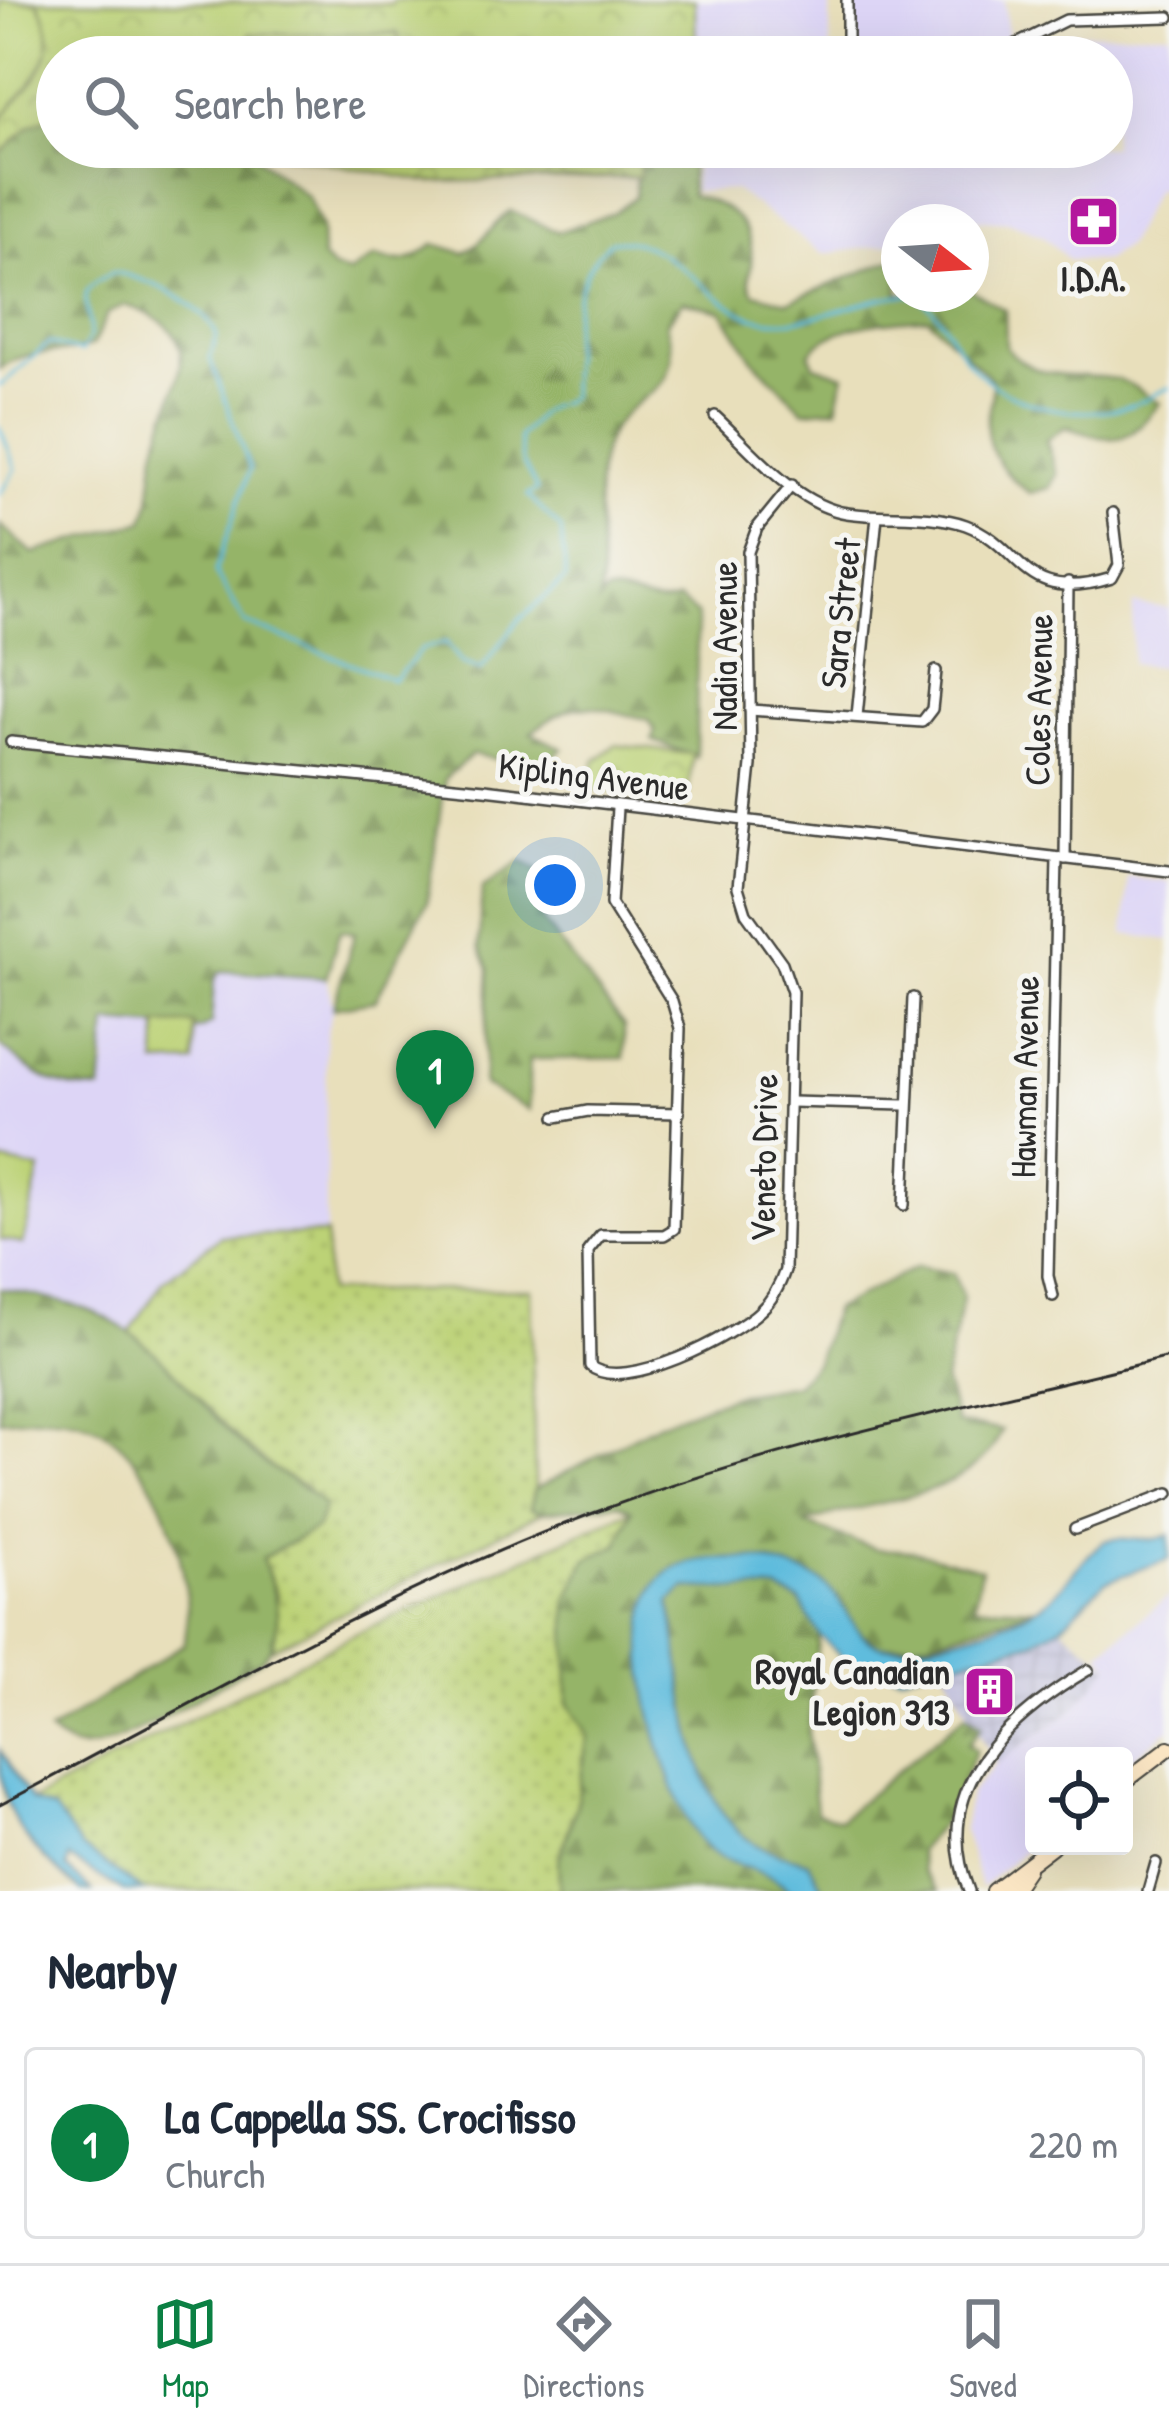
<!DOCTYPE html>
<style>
:root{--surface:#fff;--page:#f2f2f3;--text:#1f2937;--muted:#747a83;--line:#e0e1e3;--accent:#0b8043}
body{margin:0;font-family:"Patrick Hand",sans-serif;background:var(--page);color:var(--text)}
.controls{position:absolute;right:36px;bottom:36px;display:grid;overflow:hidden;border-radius:12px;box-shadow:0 12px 48px #0002}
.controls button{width:108px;height:108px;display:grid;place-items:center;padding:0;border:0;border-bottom:3px solid var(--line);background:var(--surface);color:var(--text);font:60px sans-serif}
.compass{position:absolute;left:881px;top:204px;width:108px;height:108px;border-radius:50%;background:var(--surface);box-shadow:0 12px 48px #0002;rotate:107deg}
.you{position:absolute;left:555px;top:885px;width:42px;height:42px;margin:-30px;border:9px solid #fff;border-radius:50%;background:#1a73e8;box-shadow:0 0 0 18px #1a73e833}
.badge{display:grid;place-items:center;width:78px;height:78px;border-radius:50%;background:var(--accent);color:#fff;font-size:39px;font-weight:700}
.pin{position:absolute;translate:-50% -99px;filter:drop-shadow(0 3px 6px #0008)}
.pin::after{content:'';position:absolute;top:63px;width:42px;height:36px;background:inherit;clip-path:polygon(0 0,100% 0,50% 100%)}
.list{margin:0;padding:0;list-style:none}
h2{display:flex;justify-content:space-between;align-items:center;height:156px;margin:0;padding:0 48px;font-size:51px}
h2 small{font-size:39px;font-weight:400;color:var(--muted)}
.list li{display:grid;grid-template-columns:78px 1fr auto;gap:36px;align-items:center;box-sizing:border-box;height:192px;margin:0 24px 24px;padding:0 24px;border:3px solid var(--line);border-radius:12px}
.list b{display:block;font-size:45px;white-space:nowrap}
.list p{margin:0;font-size:39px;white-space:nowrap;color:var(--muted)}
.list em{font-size:39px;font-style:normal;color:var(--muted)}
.icon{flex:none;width:66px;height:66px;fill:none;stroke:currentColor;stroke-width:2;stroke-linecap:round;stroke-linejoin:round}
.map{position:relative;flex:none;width:1169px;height:1891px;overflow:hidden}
.search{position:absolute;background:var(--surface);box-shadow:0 12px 48px #0002;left:36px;right:36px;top:36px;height:132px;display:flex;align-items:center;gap:30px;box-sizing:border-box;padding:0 42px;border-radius:66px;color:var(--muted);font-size:45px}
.sheet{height:372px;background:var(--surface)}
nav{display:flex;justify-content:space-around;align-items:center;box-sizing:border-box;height:168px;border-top:3px solid var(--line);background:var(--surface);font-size:33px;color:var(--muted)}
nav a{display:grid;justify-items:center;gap:6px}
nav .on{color:var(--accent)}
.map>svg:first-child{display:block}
</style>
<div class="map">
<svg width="1169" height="1891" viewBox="0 0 1169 1891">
<defs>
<pattern id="industrial-grid" width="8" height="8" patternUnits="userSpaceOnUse" patternTransform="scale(3)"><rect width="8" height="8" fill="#c2c1dc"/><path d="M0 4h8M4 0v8" fill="none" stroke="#a7a6bd"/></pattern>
<pattern id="grass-dots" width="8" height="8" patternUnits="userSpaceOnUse" patternTransform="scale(3)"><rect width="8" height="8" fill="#bcd276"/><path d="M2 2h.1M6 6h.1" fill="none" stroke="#a2b466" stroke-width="1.8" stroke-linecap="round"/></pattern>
<pattern id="forest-firs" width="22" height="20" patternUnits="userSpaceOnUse" patternTransform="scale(3)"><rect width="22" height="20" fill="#95b467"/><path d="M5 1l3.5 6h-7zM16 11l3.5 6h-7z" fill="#7a9355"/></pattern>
<pattern id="park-crowns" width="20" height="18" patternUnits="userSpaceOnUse" patternTransform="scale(3)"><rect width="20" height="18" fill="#bcd276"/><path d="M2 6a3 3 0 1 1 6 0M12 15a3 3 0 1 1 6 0" fill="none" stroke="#a2b466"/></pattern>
</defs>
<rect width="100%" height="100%" fill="#f6f6f2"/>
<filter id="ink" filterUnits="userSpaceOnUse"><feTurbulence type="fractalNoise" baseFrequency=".00833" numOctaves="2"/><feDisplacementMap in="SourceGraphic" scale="24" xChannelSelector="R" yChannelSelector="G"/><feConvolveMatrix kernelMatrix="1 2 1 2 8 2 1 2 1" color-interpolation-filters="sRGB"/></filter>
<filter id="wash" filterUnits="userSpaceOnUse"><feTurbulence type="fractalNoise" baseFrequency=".004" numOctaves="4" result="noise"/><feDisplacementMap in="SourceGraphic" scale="48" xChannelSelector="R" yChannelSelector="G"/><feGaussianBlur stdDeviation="2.7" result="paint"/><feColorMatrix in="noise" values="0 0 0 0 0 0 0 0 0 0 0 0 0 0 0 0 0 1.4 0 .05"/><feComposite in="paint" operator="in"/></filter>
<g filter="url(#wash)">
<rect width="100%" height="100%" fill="#e8dfbb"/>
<g fill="#ddd5f6">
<polygon points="695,0 830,0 830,57 696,57"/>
<polygon points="854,0 1004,0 1008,35 973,57 856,57"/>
<polygon points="1169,32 1169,189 1155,189 1126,246 1105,261 1069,260 1043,236 1011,222 967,219 899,222 899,243 823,254 735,190 694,191 695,147 1112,147 1112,57 1024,57 1072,33"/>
<polygon points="1133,604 1169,608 1169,668 1132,664"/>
<polygon points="1128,877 1169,882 1169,940 1124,934"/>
<polygon points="220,971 326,978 333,1008 326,1034 326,1234 221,1236 163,1281 129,1333 91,1311 0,1288 0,1048 18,1060 106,1066 106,1022 191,1031"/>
<polygon points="1169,1596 1169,1729 1124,1765 1124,1756 1034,1756 1034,1842 981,1888 963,1829 970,1793 996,1764 1075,1708 1110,1666 1100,1652"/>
</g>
<polygon fill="url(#industrial-grid)" points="1061,1626 1110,1666 1075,1708 996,1764 942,1664 1030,1643"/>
<g fill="url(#grass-dots)" stroke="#747e50" stroke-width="3">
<path d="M326,1234L327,1292L531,1289L535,1489L530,1508L542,1512L273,1648L277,1594L262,1558L317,1528L307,1488C233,1453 192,1382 129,1333L163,1281L221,1236Z"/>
<polygon points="632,1510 618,1545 586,1560 568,1702 588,1734 577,1804 558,1862 560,1891 143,1891 82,1848 54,1810 31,1801 353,1635"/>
</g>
<g fill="url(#forest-firs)" stroke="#607049" stroke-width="3">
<path d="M57,114V147H243L308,197L321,228L322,258L333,269L350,273L375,257C402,265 413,262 434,244L464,253C484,242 492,225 510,211L558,232L613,213L635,197L639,147H690L691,195C727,204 755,222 751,264C750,278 747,280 754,293L788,302L899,257V294L971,290L1005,310L1006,347C1037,385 1078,371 1120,380C1133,384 1147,397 1160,403C1123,448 1119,443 1065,427L1046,440L1057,474L1050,488L1030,493C1009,479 988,455 987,429C986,411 995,397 991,379L928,318C893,321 833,322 810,353L814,365L844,375L837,408L804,411L753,359L722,311L683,301L666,324C689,398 634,385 609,436C585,484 607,550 599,602L606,593C633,591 652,611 679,600L697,615L696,757L652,740L655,729L647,719C589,707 580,694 531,733L563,749L538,768L473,754L445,778L427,902L375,1001L333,1008L355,933L340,930L326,978L220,971L214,981L211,1024L199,1030L107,1023L101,1090C51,1090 34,1073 0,1045V525L33,553L144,521C154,497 151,472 157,447C172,383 217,331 124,305L107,314L93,345C62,358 26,346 0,369V154L31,125Z"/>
<polygon points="522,861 540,872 542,920 624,1026 624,1058 529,1059 529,1110 483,1085 489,969 479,946 482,888"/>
<path d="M917,1267L953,1273L963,1298L944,1381L957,1424L1002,1430C973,1502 867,1498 805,1524L876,1549L913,1551L981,1568L974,1606L1037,1608L933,1640L880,1647L851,1626L823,1582L769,1561L748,1558L672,1570C666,1616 650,1670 653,1716C655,1744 684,1824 704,1844C729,1869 768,1866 790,1891H560L558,1862L577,1804L588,1734L568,1703L567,1601L586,1560L618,1545L632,1510L618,1503L542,1512L530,1508L535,1489L661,1422L738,1394L796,1384L816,1362L834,1309Z"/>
<path d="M0,1288C29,1295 62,1300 91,1311C158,1337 198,1406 250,1452C274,1474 303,1483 324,1506L317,1528L262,1558C275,1589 288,1632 262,1659C224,1681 122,1748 83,1748C69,1749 60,1740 49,1732L184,1644C199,1577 158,1454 92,1425C63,1412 31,1418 0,1420Z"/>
<path d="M710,1587L775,1590L800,1601L819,1635L808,1731L816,1813L840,1819L966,1714L982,1725L968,1744L976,1750L946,1819L918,1851L923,1872L938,1891H824L809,1862C792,1857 770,1853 755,1844C685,1803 685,1673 670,1602L685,1588Z"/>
</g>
<g fill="url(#park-crowns)" stroke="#747e50" stroke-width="3">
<polygon points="0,0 392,4 393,0 695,0 696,57 57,57 57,114 31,125 0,154"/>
<polygon points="243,147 639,147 640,177 429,182"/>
<polygon points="615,745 693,754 687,799 591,789 595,761"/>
</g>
<g fill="#bcd276" stroke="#747e50" stroke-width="3">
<path d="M0,0L38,2C67,56 32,79 0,121Z"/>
<polygon points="398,33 398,57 250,57 250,34"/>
<polygon points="194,1024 194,1063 157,1064 158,1025"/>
<polygon points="0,1161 40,1170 23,1244 0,1239"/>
</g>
<g fill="#5fbcdd" stroke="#457484" stroke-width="3">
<path d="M1169,1535V1559L1105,1582L1061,1626L1030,1643L900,1675L846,1661L819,1635L800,1601L776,1590L685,1588L670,1602C685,1673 685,1803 755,1844C770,1853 792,1857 809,1862L824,1891H790C765,1863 723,1872 699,1839C665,1790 616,1630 660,1579C674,1564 700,1559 719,1559C737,1559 756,1557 773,1563C788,1567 811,1574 823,1583C850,1603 852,1648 893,1647C930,1647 1019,1624 1048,1600C1068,1582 1081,1559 1104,1541C1127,1533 1146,1547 1169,1535Z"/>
<path d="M0,1750L31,1801L54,1810L82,1848L143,1891H124L69,1858L66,1868L92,1891H81C29,1846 0,1821 0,1750Z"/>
</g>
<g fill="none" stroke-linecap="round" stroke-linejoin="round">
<g stroke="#5fbcdd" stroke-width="3">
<path d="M0,386L49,343L81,352L90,336C91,301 69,292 114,272C148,279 203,302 217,336L210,359L250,469L215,572L245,623L394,680L422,649L446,642L462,663L481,669L518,621L566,579L561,529L527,495L537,490L522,461L519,437L543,410L570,397C572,343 567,277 611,241C663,233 704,297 748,315C800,336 858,295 912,295C946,311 947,337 970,364C1007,407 1082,423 1135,404C1147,400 1157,392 1169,388"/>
<polyline points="0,427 16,469 0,494"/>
</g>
</g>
</g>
<g filter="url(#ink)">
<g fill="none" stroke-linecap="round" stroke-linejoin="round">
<defs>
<g id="street">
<polyline points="847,0 847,57"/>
<polyline points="990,57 1066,20 1169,17"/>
<path d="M715,416C752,450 795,505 847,513C885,519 930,512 966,525C1025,547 1020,606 1112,578L1119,565L1113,513"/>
<polyline points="750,710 922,722 932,709 936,671"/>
<polyline points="857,716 877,516"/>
<polyline points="11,742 485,789 1169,871"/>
<path d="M617,808L611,904L672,1001L680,1028L674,1229L664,1235H601L588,1251L590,1366C623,1394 734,1336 761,1310C773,1299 780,1285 785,1270L792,992L782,963L746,913L738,887L751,765L748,552L757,528L792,485"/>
<polyline points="1065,859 1068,583"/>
<polyline points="791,1102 904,1105"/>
<polyline points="556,1117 588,1111 679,1113"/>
<polyline points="904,1205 913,998"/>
<polyline points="1053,1296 1048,1276 1057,858"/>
<polyline points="1075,1529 1169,1493"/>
<path d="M969,1891C928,1789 1007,1718 1088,1670"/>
<polyline points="1148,1891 1156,1863"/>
</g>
<g id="secondary">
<polyline points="1124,1782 1169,1748"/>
<polyline points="993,1891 1052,1846"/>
<polyline points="1012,1891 1027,1869"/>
</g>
</defs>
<use href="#street" stroke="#474641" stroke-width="14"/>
<use href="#secondary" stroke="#474641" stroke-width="18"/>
<use href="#street" stroke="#fff" stroke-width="9"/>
<use href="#secondary" stroke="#fbe6c4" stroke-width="14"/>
<path stroke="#2b2b2b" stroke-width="3" d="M0,1805C193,1704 384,1592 588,1515C776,1444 975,1405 1169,1357"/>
</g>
</g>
<defs>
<symbol id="pharmacy-square" viewBox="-11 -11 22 22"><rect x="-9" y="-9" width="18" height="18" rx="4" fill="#b5179e" stroke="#f6f6f2"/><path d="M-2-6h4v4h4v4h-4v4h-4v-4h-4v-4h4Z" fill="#fff"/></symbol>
<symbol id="building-square" viewBox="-11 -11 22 22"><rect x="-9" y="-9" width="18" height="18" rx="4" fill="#b5179e" stroke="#f6f6f2"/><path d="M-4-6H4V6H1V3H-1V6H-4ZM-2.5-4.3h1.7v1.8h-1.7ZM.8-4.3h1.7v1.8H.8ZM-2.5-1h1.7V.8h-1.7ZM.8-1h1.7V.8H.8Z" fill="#fff"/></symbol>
</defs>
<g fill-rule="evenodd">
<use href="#pharmacy-square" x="1064" y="192" width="59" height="59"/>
<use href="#building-square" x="960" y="1662" width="59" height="59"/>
</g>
<g text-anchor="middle" stroke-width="10" stroke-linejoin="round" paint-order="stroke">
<g font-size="36" font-weight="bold" fill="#2b2b2b" stroke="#f6f6f2">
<text x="1093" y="291">I.D.A.</text>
<text x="950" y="1684" text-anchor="end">Royal Canadian<tspan x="950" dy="41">Legion 313</tspan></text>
</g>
<g font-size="36" fill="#2b2b2b" stroke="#f6f6f2">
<text transform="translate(840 613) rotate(-84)" y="13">Sara Street</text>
<text transform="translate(724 646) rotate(-90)" y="13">Nadia Avenue</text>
<text transform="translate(1038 700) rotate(-89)" y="13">Coles Avenue</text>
<text transform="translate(594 776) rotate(7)" y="13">Kipling Avenue</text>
<text transform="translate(1024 1077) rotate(-89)" y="13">Hawman Avenue</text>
<text transform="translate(763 1158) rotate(-89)" y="13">Veneto Drive</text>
</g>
</g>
</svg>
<div class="controls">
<button><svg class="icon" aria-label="locate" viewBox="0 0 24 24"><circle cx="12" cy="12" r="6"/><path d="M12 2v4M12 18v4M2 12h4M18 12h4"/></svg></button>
</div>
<svg class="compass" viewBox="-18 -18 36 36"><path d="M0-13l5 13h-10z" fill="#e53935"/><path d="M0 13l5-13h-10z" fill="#747a83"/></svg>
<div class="you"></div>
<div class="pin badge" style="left:435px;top:1129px">1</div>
<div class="search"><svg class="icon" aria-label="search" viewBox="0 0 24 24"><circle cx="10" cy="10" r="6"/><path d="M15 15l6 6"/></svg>Search here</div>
</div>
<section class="sheet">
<h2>Nearby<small></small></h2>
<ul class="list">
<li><span class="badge">1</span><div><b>La Cappella SS. Crocifisso</b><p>Church</p></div><em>220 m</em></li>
</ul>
</section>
<nav>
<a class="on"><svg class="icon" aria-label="map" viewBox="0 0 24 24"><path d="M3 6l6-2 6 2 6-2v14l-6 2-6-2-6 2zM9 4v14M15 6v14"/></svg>Map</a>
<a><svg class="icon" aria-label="directions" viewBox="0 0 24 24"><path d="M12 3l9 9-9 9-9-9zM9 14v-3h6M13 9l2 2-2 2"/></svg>Directions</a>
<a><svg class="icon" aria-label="saved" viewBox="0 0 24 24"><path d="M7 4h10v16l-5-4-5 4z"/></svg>Saved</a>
</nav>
